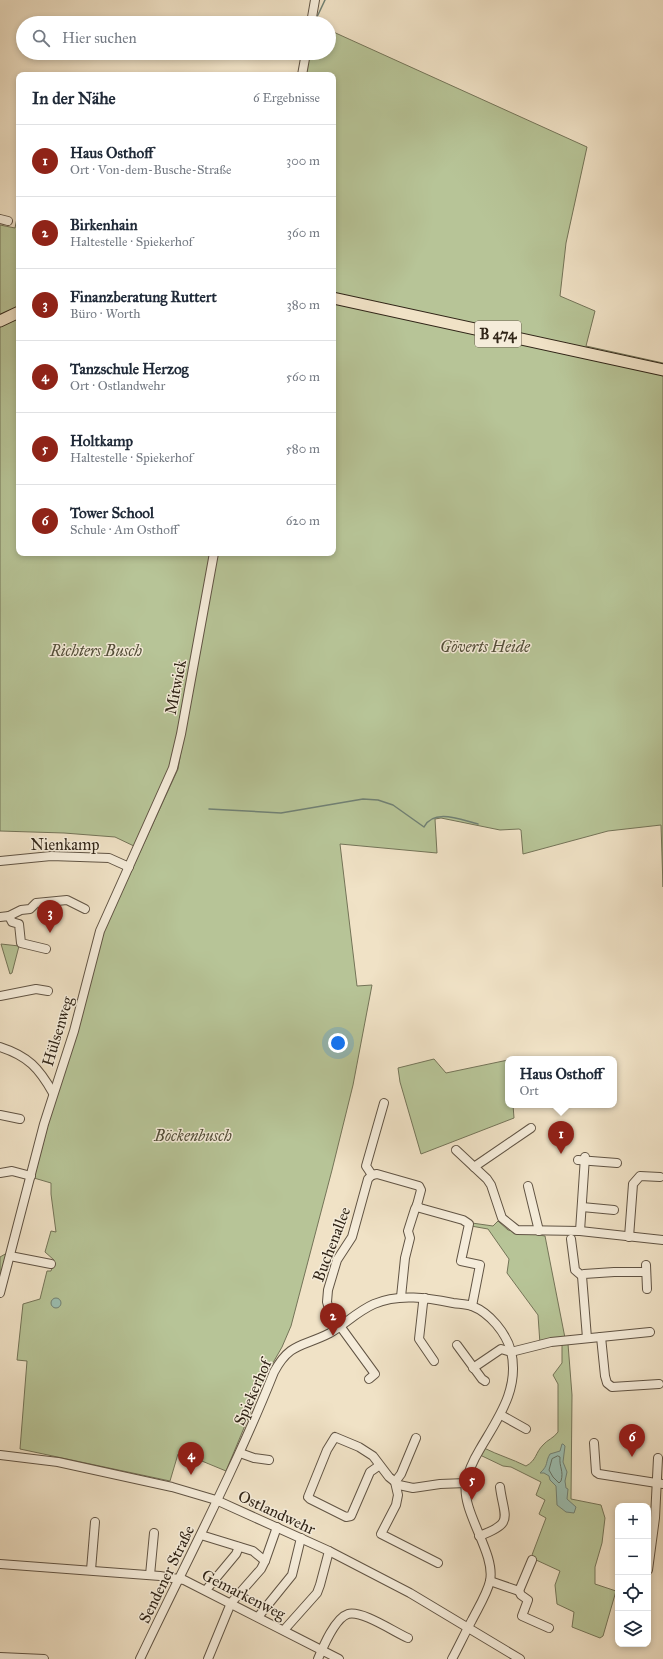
<!DOCTYPE html>
<html lang="de">
<meta charset="utf-8">
<style>
:root{--surface:#fff;--page:#f2f2f3;--text:#1f2937;--muted:#747a83;--line:#e0e1e3;--accent:#8f2418}
body{margin:0;font-family:"IM FELL Great Primer",serif;background:var(--page);color:var(--text)}
.controls{position:absolute;right:12px;bottom:12px;display:grid;overflow:hidden;border-radius:8px;box-shadow:0 2px 6px #0003}
.controls button{width:36px;height:36px;display:grid;place-items:center;padding:0;border:0;border-bottom:1px solid var(--line);background:var(--surface);color:var(--text);font:20px sans-serif}
.you{position:absolute;left:338px;top:1043px;width:14px;height:14px;margin:-10px;border:3px solid #fff;border-radius:50%;background:#1a73e8;box-shadow:0 0 0 6px #1a73e833}
.badge{display:grid;place-items:center;width:26px;height:26px;border-radius:50%;background:var(--accent);color:#fff;font-size:13px;font-weight:700}
.pin{position:absolute;translate:-50% -33px;filter:drop-shadow(0 1px 2px #0008)}
.pin::after{content:'';position:absolute;top:21px;width:14px;height:12px;background:inherit;clip-path:polygon(0 0,100% 0,50% 100%)}
.popup{position:absolute;left:505px;top:1056px;width:112px;height:52px;box-sizing:border-box;display:grid;place-content:center;border-radius:8px;background:var(--surface);filter:drop-shadow(0 1px 3px #0005);font-size:13px;white-space:nowrap;color:var(--muted)}
.popup b{font-size:15px;color:var(--text)}
.popup::after{content:'';position:absolute;left:50%;top:100%;margin-left:-8px;border:8px solid transparent;border-top-color:var(--surface)}
.list{margin:0;padding:0;list-style:none}
h2{display:flex;justify-content:space-between;align-items:center;height:52px;margin:0;padding:0 16px;font-size:17px}
h2 small{font-size:13px;font-weight:400;color:var(--muted)}
.list li{display:grid;grid-template-columns:26px 1fr auto;gap:12px;align-items:center;box-sizing:border-box;height:72px;padding:0 16px;border-top:1px solid var(--line)}
.list b{display:block;font-size:15px;white-space:nowrap}
.list p{margin:0;font-size:13px;white-space:nowrap;color:var(--muted)}
.list em{font-size:13px;font-style:normal;color:var(--muted)}
.icon{flex:none;width:22px;height:22px;fill:none;stroke:currentColor;stroke-width:2;stroke-linecap:round;stroke-linejoin:round}
.map{position:relative;flex:none;width:663px;height:1659px;overflow:hidden}
.search{position:absolute;background:var(--surface);box-shadow:0 2px 6px #0003;left:16px;top:16px;width:320px;height:44px;display:flex;align-items:center;gap:10px;box-sizing:border-box;padding:0 14px;border-radius:22px;color:var(--muted);font-size:15px}
.panel{position:absolute;background:var(--surface);box-shadow:0 2px 6px #0003;left:16px;top:72px;width:320px;height:484px;border-radius:8px}
.map>svg:first-child{display:block}
</style>
<div class="map">
<svg width="663" height="1659" viewBox="0 0 663 1659">
<rect width="100%" height="100%" fill="#f0e2c6"/>
<filter id="stains"><feTurbulence type="fractalNoise" baseFrequency=".005" numOctaves="4"/><feColorMatrix values="0 0 0 0 .2 0 0 0 0 .09 0 0 0 0 .02 0 0 0 .5 -.17"/></filter>
<radialGradient id="worn" r=".72"><stop offset=".6" stop-color="#630" stop-opacity="0"/><stop offset="1" stop-color="#630" stop-opacity=".3"/></radialGradient>
<g fill="#b7c497" stroke="#747458">
<polygon points="329,30 587,147 566,243 560,296 595,311 586,346 663,363 663,887 661,825 608,831 523,854 521,830 519,829 500,830 441,818 435,819 437,853 340,844 357,986 372,985 353,1085 332,1170 291,1326 282,1347 266,1375 226,1471 197,1459 178,1454 170,1481 20,1449 27,1361 17,1360 23,1304 40,1299 47,1271 51,1271 54,1260 45,1252 51,1231 56,1232 51,1194 51,1183 34,1178 55,1098 103,933 178,769 215,553 333,553 333,75 304,75 307,53 329,53"/>
<polygon points="17,218 19,219 19,553 211,553 171,766 136,847 115,837 64,833 0,831 0,225 15,228"/>
<polygon points="1,944 19,946 12,973 10,974"/>
<polygon points="434,1059 446,1073 508,1060 508,1105 513,1105 514,1118 421,1154 400,1082 398,1068"/>
<path d="M498,1221L508,1230L545,1236L566,1343L568,1344L572,1395L571,1499L601,1505L605,1518L602,1543L595,1567V1584L616,1591L603,1636L600,1638L572,1627L574,1612L557,1604L555,1585L560,1571L534,1559L532,1555L546,1518L539,1514L545,1500L536,1495L541,1482L511,1467L503,1466L480,1455L484,1448C498,1455 512,1459 526,1466C537,1460 535,1453 543,1445C547,1440 554,1438 558,1432V1384L553,1375L562,1363V1341L540,1344L538,1315L507,1273L509,1259L488,1229L471,1226L472,1223L493,1226Z"/>
<polygon points="7,1253 0,1281 0,1257"/>
</g>
<g fill="#9bbeb1" stroke="#718174">
<circle cx="56" cy="1303" r="5"/>
<path d="M562,1444H563L565,1446L563,1462L567,1472L565,1481L566,1488L568,1489L567,1499L576,1507L574,1513L566,1512L557,1505L556,1486L550,1480L549,1476L544,1473H540C549,1465 545,1462 550,1454L560,1451Z"/>
</g>
<g fill="none" stroke-linecap="round" stroke-linejoin="round">
<path stroke="#667264" stroke-width="1" d="M558,1456L560,1457C559,1467 564,1471 561,1481L559,1483L553,1477L549,1470L552,1459Z"/>
<g stroke="#718174" stroke-width="1.5">
<polyline points="324,23 317,17 325,0"/>
<polyline points="329,28 331,29"/>
<path d="M209,809L281,813L363,799L378,800L393,805L424,827C434,808 461,820 478,824"/>
</g>
<defs>
<g id="minor">
<polyline points="311,23 315,0"/>
<polyline points="302,75 306,53"/>
<polyline points="0,219 8,221"/>
<polyline points="0,861 51,856 109,858 129,867"/>
<polyline points="9,916 21,910 30,909 36,903 67,900 85,909"/>
<polyline points="0,917 9,916 12,922 19,924 21,943 46,949"/>
<polyline points="0,996 36,989 48,991"/>
<path d="M0,1047C28,1056 39,1068 53,1093"/>
<polyline points="0,1115 20,1119"/>
<polyline points="456,1150 487,1179 491,1185 502,1218 517,1230 580,1231 663,1240"/>
<polyline points="578,1160 617,1163"/>
<polyline points="474,1167 531,1128"/>
<polyline points="0,1173 12,1171 31,1176"/>
<polyline points="372,1175 377,1174 419,1186 421,1190 417,1205 420,1208 463,1220 469,1224 461,1261 480,1265 472,1306"/>
<polyline points="372,1175 366,1166 384,1103"/>
<polyline points="528,1186 539,1231"/>
<polyline points="582,1207 614,1210"/>
<polyline points="580,1231 585,1157"/>
<polyline points="629,1237 633,1184 640,1176 660,1177"/>
<polyline points="571,1239 575,1270 582,1276"/>
<polyline points="10,1256 51,1264"/>
<polyline points="646,1265 647,1289"/>
<polyline points="0,1293 44,1124 74,1031 100,931 173,768 181,734 214,553"/>
<polyline points="401,1297 405,1258 410,1238 408,1231 415,1209 417,1205"/>
<polyline points="425,1298 423,1303 419,1339 434,1361"/>
<polyline points="601,1337 605,1376 607,1383 612,1387 659,1384"/>
<polyline points="587,1338 582,1276 584,1274 614,1272 646,1272"/>
<polyline points="457,1345 482,1379 485,1381"/>
<polyline points="473,1368 501,1349 511,1352 551,1342 650,1332"/>
<polyline points="369,1379 375,1374 340,1326 329,1309 327,1302 328,1290 337,1260 352,1237 368,1179 372,1175"/>
<polyline points="501,1415 526,1429"/>
<polyline points="416,1438 401,1474 395,1482 398,1495 396,1505 381,1534 438,1563"/>
<polyline points="594,1443 596,1472 599,1474 663,1484"/>
<polyline points="240,1453 254,1458 269,1460"/>
<polyline points="0,1455 58,1462 172,1487 216,1500 329,1551 410,1593 520,1659"/>
<polyline points="380,1465 370,1472 351,1516 346,1517 310,1499 308,1497 327,1450 335,1437 359,1447 373,1456 389,1477 399,1485 413,1488 440,1484 466,1483"/>
<polyline points="201,1535 253,1551 265,1561"/>
<path d="M479,1536C515,1523 504,1518 500,1487"/>
<polyline points="0,1564 160,1576 184,1580 339,1659"/>
<polyline points="91,1570 95,1522"/>
<polyline points="648,1570 655,1518 658,1458"/>
<polyline points="150,1575 154,1533"/>
<polyline points="490,1581 519,1591 532,1560"/>
<polyline points="206,1590 236,1554 239,1547"/>
<polyline points="519,1591 521,1595 528,1600 522,1616 549,1628"/>
<polyline points="258,1617 292,1575 301,1538"/>
<polyline points="284,1630 317,1593 320,1585 329,1551"/>
<polyline points="0,1657 44,1659"/>
<path d="M140,1659C185,1564 235,1470 274,1372C290,1342 303,1347 330,1333C345,1324 358,1311 374,1304C399,1293 428,1298 453,1303C459,1304 466,1304 472,1306C490,1313 506,1333 511,1351C520,1389 498,1418 480,1449C474,1459 468,1471 466,1483C461,1512 496,1553 490,1581C487,1594 478,1608 472,1620C465,1633 459,1646 452,1659"/>
<polyline points="208,1659 231,1603 261,1569 265,1561 277,1527"/>
<path d="M318,1659C323,1647 335,1618 348,1614C362,1610 394,1632 408,1638"/>
</g>
<g id="highway">
<polyline points="333,298 663,370"/>
<polyline points="0,321 19,312"/>
</g>
</defs>
<use href="#minor" stroke="#615444" stroke-width="10"/>
<use href="#highway" stroke="#312518" stroke-width="13"/>
<use href="#minor" stroke="#f5ecda" stroke-width="8"/>
<use href="#highway" stroke="#f0e2c6" stroke-width="11"/>
</g>
<g text-anchor="middle" stroke-width="3" stroke-linejoin="round" paint-order="stroke">
<rect fill="#f5ecda" stroke="#6c6152" stroke-width="1" x="475" y="321" width="46" height="26" rx="3"/>
<g font-size="15" font-weight="bold" fill="#312518">
<text x="498" y="339">B 474</text>
</g>
<g font-size="16" font-style="italic" fill="#524d38" stroke="#f5ecda">
<text x="485" y="652">Göverts Heide</text>
<text x="96" y="656">Richters Busch</text>
<text x="193" y="1141">Böckenbusch</text>
</g>
<g font-size="16" fill="#312518" stroke="#f5ecda">
<text transform="translate(175 687) rotate(-79)" y="6">Mitwick</text>
<text x="65" y="850">Nienkamp</text>
<text transform="translate(57 1031) rotate(-73)" y="6">Hülsenweg</text>
<text transform="translate(331 1244) rotate(-69)" y="6">Buchenallee</text>
<text transform="translate(252 1392) rotate(-66)" y="6">Spiekerhof</text>
<text transform="translate(277 1512) rotate(25)" y="6">Ostlandwehr</text>
<text transform="translate(166 1574) rotate(-64)" y="6">Sendener Straße</text>
<text transform="translate(244 1594) rotate(27)" y="6">Gemarkenweg</text>
</g>
</g>
<rect width="100%" height="100%" filter="url(#stains)"/>
<rect width="100%" height="100%" fill="url(#worn)"/>
</svg>
<div class="controls">
<button>+</button>
<button>−</button>
<button><svg class="icon" aria-label="locate" viewBox="0 0 24 24"><circle cx="12" cy="12" r="6"/><path d="M12 2v4M12 18v4M2 12h4M18 12h4"/></svg></button>
<button><svg class="icon" aria-label="layers" viewBox="0 0 24 24"><path d="M12 4l9 5-9 5-9-5zM3 14l9 5 9-5"/></svg></button>
</div>
<div class="you"></div>
<div class="pin badge" style="left:561px;top:1154px">1</div>
<div class="popup"><b>Haus Osthoff</b>Ort</div>
<div class="pin badge" style="left:333px;top:1336px">2</div>
<div class="pin badge" style="left:50px;top:933px">3</div>
<div class="pin badge" style="left:191px;top:1475px">4</div>
<div class="pin badge" style="left:472px;top:1500px">5</div>
<div class="pin badge" style="left:632px;top:1457px">6</div>
<div class="search"><svg class="icon" aria-label="search" viewBox="0 0 24 24"><circle cx="10" cy="10" r="6"/><path d="M15 15l6 6"/></svg>Hier suchen</div>
<section class="panel">
<h2>In der Nähe<small>6 Ergebnisse</small></h2>
<ul class="list">
<li><span class="badge">1</span><div><b>Haus Osthoff</b><p>Ort · Von-dem-Busche-Straße</p></div><em>300 m</em></li>
<li><span class="badge">2</span><div><b>Birkenhain</b><p>Haltestelle · Spiekerhof</p></div><em>360 m</em></li>
<li><span class="badge">3</span><div><b>Finanzberatung Ruttert</b><p>Büro · Worth</p></div><em>380 m</em></li>
<li><span class="badge">4</span><div><b>Tanzschule Herzog</b><p>Ort · Ostlandwehr</p></div><em>560 m</em></li>
<li><span class="badge">5</span><div><b>Holtkamp</b><p>Haltestelle · Spiekerhof</p></div><em>580 m</em></li>
<li><span class="badge">6</span><div><b>Tower School</b><p>Schule · Am Osthoff</p></div><em>620 m</em></li>
</ul>
</section>
</div>
